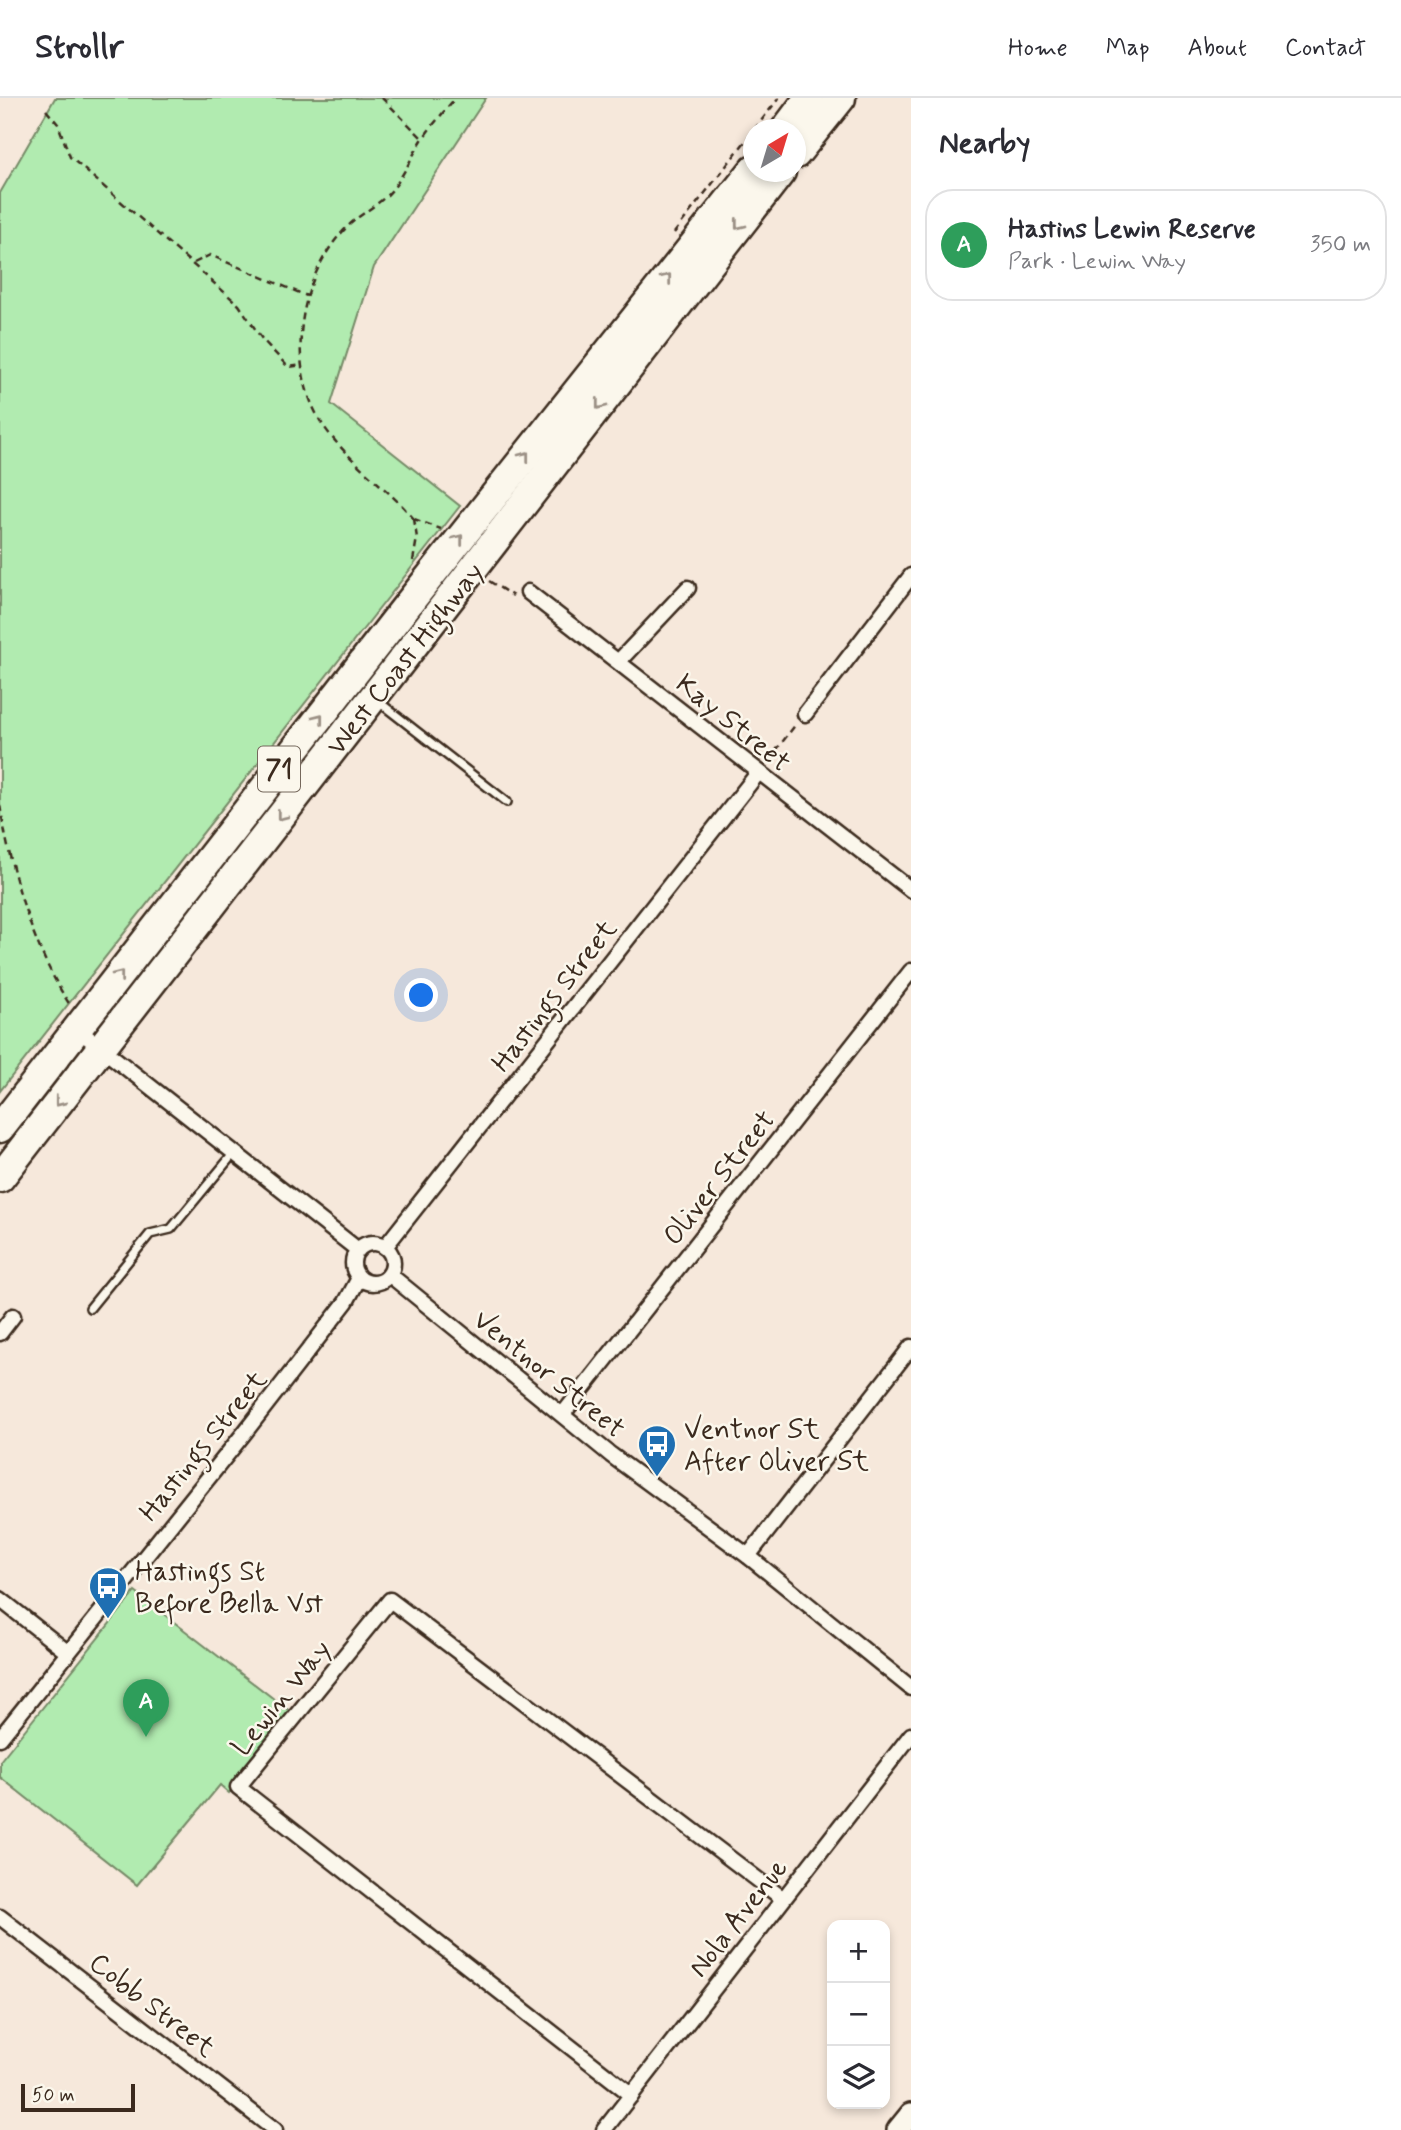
<!DOCTYPE html>
<meta charset="utf-8">
<style>
:root{--surface:#fff;--page:#f7f7f7;--text:#2b2b33;--muted:#7c7c81;--line:#e1e1e2;--accent:#b45309}
body{margin:0;font-family:Mynerve,sans-serif;background:var(--page);color:var(--text)}
.controls{position:absolute;right:21px;bottom:21px;display:grid;overflow:hidden;border-radius:14px;box-shadow:0 4px 10px #0003}
.controls button{width:63px;height:63px;display:grid;place-items:center;padding:0;border:0;border-bottom:2px solid var(--line);background:var(--surface);color:var(--text);font:35px sans-serif}
.compass{position:absolute;left:743px;top:21px;width:63px;height:63px;border-radius:50%;background:var(--surface);box-shadow:0 4px 10px #0003;rotate:38deg}
.scale{position:absolute;left:21px;bottom:18px;width:114px;box-sizing:border-box;padding-left:7px;border:4px solid #3b2a1e;border-top:0;font-size:19px;line-height:24px;white-space:nowrap;color:#3b2a1e;-webkit-text-stroke:5px #fbf7ec;paint-order:stroke}
.you{position:absolute;left:422px;top:898px;width:24px;height:24px;margin:-18px;border:5px solid #fff;border-radius:50%;background:#1a73e8;box-shadow:0 0 0 10px #1a73e833}
.badge{display:grid;place-items:center;width:46px;height:46px;border-radius:50%;background:var(--accent);color:#fff;font-size:23px;font-weight:700}
.pin{position:absolute;translate:-50% -58px;filter:drop-shadow(0 2px 4px #0008)}
.pin::after{content:'';position:absolute;top:37px;width:24px;height:21px;background:inherit;clip-path:polygon(0 0,100% 0,50% 100%)}
.list{margin:0;padding:0;list-style:none}
h2{display:flex;justify-content:space-between;align-items:center;height:91px;margin:0;padding:0 28px;font-size:30px}
h2 small{font-size:23px;font-weight:400;color:var(--muted)}
.list li{display:grid;grid-template-columns:46px 1fr auto;gap:21px;align-items:center;box-sizing:border-box;height:112px;margin:0 14px 14px;padding:0 14px;border:2px solid var(--line);border-radius:28px}
.list b{display:block;font-size:26px;white-space:nowrap}
.list p{margin:0;font-size:23px;white-space:nowrap;color:var(--muted)}
.list em{font-size:23px;font-style:normal;color:var(--muted)}
.icon{flex:none;width:38px;height:38px;fill:none;stroke:currentColor;stroke-width:2;stroke-linecap:round;stroke-linejoin:round}
.map{position:relative;flex:none;width:911px;height:2032px;overflow:hidden}
header{display:flex;align-items:center;gap:42px;box-sizing:border-box;height:98px;padding:0 35px;background:var(--surface);border-bottom:2px solid var(--line)}
header strong{font-size:33px}
nav{display:flex;gap:38px;margin-inline-start:auto;font-size:24px}
main{display:flex}
aside{flex:1;background:var(--surface)}
.map>svg:first-child{display:block}
</style>
<header>
<strong>Strollr</strong>
<nav><a>Home</a><a>Map</a><a>About</a><a>Contact</a></nav>
</header>
<main>
<div class="map">
<svg width="911" height="2032" viewBox="0 0 911 2032">
<rect width="100%" height="100%" fill="#f6e8db"/>
<filter id="ink" filterUnits="userSpaceOnUse"><feTurbulence type="fractalNoise" baseFrequency=".0143" numOctaves="2"/><feDisplacementMap in="SourceGraphic" scale="14" xChannelSelector="R" yChannelSelector="G"/><feConvolveMatrix kernelMatrix="1 2 1 2 8 2 1 2 1" color-interpolation-filters="sRGB"/></filter>
<g filter="url(#ink)">
<g fill="#b1ebb0" stroke="#768a67" stroke-width="2">
<polygon points="55,0 486,0 374,169 331,306 460,408 0,993 0,95"/>
<polygon points="135,1494 292,1615 229,1695 220,1687 137,1787 0,1679 0,1663"/>
</g>
<g fill="none" stroke-linecap="round" stroke-linejoin="round">
<defs>
<g id="lane">
<polyline points="379,604 507,704"/>
<polyline points="90,1210 150,1136 171,1131 234,1055"/>
</g>
<g id="street">
<polyline points="528,494 911,792"/>
<polyline points="619,563 688,490"/>
<polyline points="805,616 911,478"/>
<polyline points="77,931 358,1152"/>
<circle cx="373" cy="1165" r="20"/>
<polyline points="385,1149 758,675"/>
<polyline points="390,1177 611,1357 748,1458 911,1590"/>
<polyline points="0,1235 13,1218"/>
<polyline points="563,1316 911,873"/>
<polyline points="748,1458 911,1249"/>
<polyline points="0,1501 67,1554"/>
<polyline points="0,1640 245,1334 346,1204 359,1180"/>
<polyline points="0,1819 275,2032"/>
<polyline points="632,1997 238,1689 390,1502 782,1800"/>
<polyline points="604,2032 911,1637"/>
</g>
<polyline id="secondary" points="898,2032 911,2016"/>
<g id="highway">
<polyline points="785,32 809,0"/>
<polyline points="796,56 841,0"/>
<polyline points="0,1030 405,510 754,71"/>
<polyline points="0,1080 781,74"/>
</g>
</defs>
<use href="#lane" stroke="#3b2a1e" stroke-width="12"/>
<use href="#street" stroke="#3b2a1e" stroke-width="19"/>
<use href="#secondary" stroke="#3b2a1e" stroke-width="26"/>
<use href="#highway" stroke="#3b2a1e" stroke-width="33"/>
<g stroke="#3b2a1e" stroke-width="2.5" stroke-dasharray="7 5" stroke-linecap="butt">
<polyline points="382,0 422,40"/>
<polyline points="46,12 58,26 70,59 239,207 262,241 288,269 302,267"/>
<polyline points="754,32 779,0"/>
<polyline points="674,135 754,32"/>
<polyline points="194,165 210,157 307,198"/>
<path d="M414,421C387,389 350,365 325,330C284,272 297,179 347,129C361,115 379,107 392,92C404,77 412,58 422,42C432,27 444,14 455,0"/>
<polyline points="414,421 441,431"/>
<polyline points="413,463 417,440 414,421"/>
<polyline points="489,483 513,498"/>
<polyline points="768,663 796,626"/>
<path d="M0,707C11,775 32,849 70,907"/>
</g>
<use href="#lane" stroke="#fbf7ec" stroke-width="7"/>
<use href="#street" stroke="#fbf7ec" stroke-width="14"/>
<use href="#secondary" stroke="#fbf7ec" stroke-width="21"/>
<use href="#highway" stroke="#fbf7ec" stroke-width="28"/>
</g>
<defs><path id="oneway-chevron" d="M-2-3.5L2.5 0L-2 3.5" fill="none" stroke-width="1.6" stroke-linecap="round" stroke-linejoin="round" transform="scale(1.75)"/></defs>
<g stroke="#9b9085">
<use href="#oneway-chevron" transform="translate(739 127) rotate(128)"/>
<use href="#oneway-chevron" transform="translate(667 180) rotate(-52)"/>
<use href="#oneway-chevron" transform="translate(600 307) rotate(128)"/>
<use href="#oneway-chevron" transform="translate(525 358) rotate(-52)"/>
<use href="#oneway-chevron" transform="translate(459 441) rotate(-52)"/>
<use href="#oneway-chevron" transform="translate(319 620) rotate(-52)"/>
<use href="#oneway-chevron" transform="translate(281 718) rotate(128)"/>
<use href="#oneway-chevron" transform="translate(119 877) rotate(-52)"/>
<use href="#oneway-chevron" transform="translate(59 1004) rotate(128)"/>
</g>
</g>
<defs>
<symbol id="bus-pin" viewBox="-11 -11 22 30"><path d="M0 17L-7.5 6A9.5 9.5 0 1 1 7.5 6Z" fill="#1f6fb2" stroke="#fbf7ec"/><path d="M-5-6H5V4H4V6H2V4H-2V6H-4V4H-5ZM-3.5-4V0h7V-4ZM-3.5 1.2v1.5H-2V1.2ZM2 1.2v1.5H3.5V1.2Z" fill="#fff"/></symbol>
</defs>
<g fill-rule="evenodd">
<use href="#bus-pin" x="635" y="1324" width="44" height="60"/>
<use href="#bus-pin" x="86" y="1466" width="44" height="60"/>
</g>
<g text-anchor="middle" stroke-width="5" stroke-linejoin="round" paint-order="stroke">
<rect fill="#fbf7ec" stroke="#75685c" stroke-width="2" x="258" y="648.5" width="42" height="45" rx="5"/>
<g font-size="26" font-weight="bold" fill="#3b2a1e">
<text x="279" y="680">71</text>
</g>
<g font-size="28" fill="#3b2a1e" stroke="#fbf7ec">
<text transform="translate(404 560) rotate(-52)" y="10">West Coast Highway</text>
<text transform="translate(734 624) rotate(39)" y="10">Kay Street</text>
<text transform="translate(553 897) rotate(-52)" y="10">Hastings Street</text>
<text transform="translate(718 1079) rotate(-52)" y="10">Oliver Street</text>
<text transform="translate(550 1275) rotate(39)" y="10">Ventnor Street</text>
<text transform="translate(202 1347) rotate(-51)" y="10">Hastings Street</text>
<text transform="translate(280 1599) rotate(-51)" y="10">Lewin Way</text>
<text transform="translate(737 1819) rotate(-52)" y="10">Nola Avenue</text>
<text transform="translate(153 1906) rotate(38)" y="10">Cobb Street</text>
</g>
<g font-size="28" fill="#3b2a1e" stroke="#fbf7ec" text-anchor="start">
<text x="684" y="1340">Ventnor St<tspan x="684" dy="32">After Oliver St</tspan></text>
<text x="135" y="1482">Hastings St<tspan x="135" dy="32">Before Bella Vst</tspan></text>
</g>
</g>
</svg>
<div class="controls">
<button>+</button>
<button>−</button>
<button><svg class="icon" aria-label="layers" viewBox="0 0 24 24"><path d="M12 4l9 5-9 5-9-5zM3 14l9 5 9-5"/></svg></button>
</div>
<svg class="compass" viewBox="-18 -18 36 36"><path d="M0-13l5 13h-10z" fill="#e53935"/><path d="M0 13l5-13h-10z" fill="#7c7c81"/></svg>
<div class="scale">50 m</div>
<div class="you"></div>
<div class="pin badge" style="left:146px;top:1639px;background:#2e9e5b">A</div>
</div>
<aside>
<h2>Nearby<small></small></h2>
<ul class="list">
<li><span class="badge" style="background:#2e9e5b">A</span><div><b>Hastins Lewin Reserve</b><p>Park · Lewin Way</p></div><em>350 m</em></li>
</ul>
</aside>
</main>
